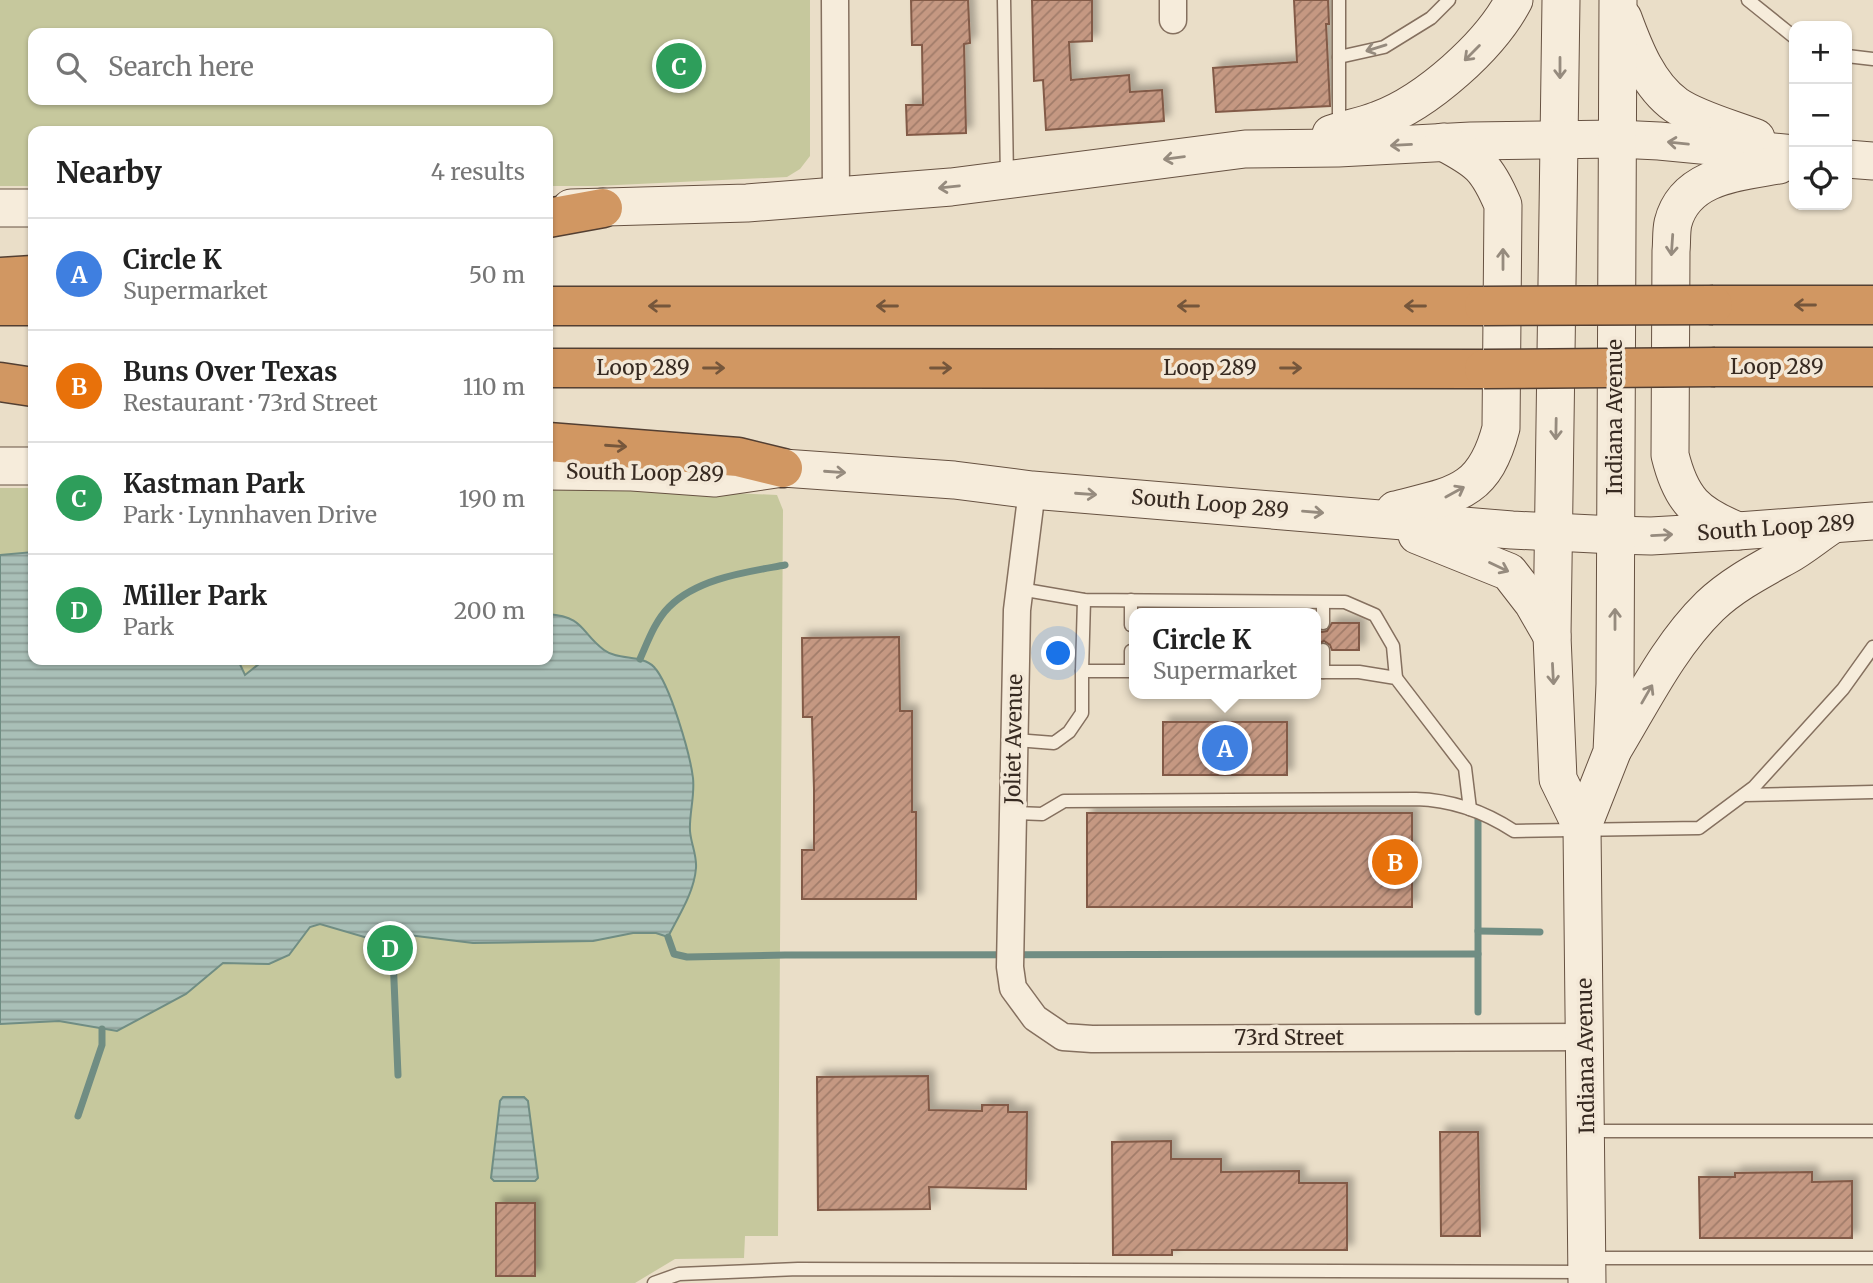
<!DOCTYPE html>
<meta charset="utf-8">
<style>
:root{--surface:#fff;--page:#f2f2f2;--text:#222;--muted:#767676;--line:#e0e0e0;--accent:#0f766e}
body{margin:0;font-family:Merriweather,serif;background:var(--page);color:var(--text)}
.controls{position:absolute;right:21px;top:21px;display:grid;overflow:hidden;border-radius:14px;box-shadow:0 2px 5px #0004}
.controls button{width:63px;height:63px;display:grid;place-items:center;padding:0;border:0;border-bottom:2px solid var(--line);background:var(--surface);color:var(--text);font:35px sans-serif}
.you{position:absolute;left:1059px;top:654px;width:24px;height:24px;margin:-18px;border:5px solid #fff;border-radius:50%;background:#1a73e8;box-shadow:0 0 0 10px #1a73e833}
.badge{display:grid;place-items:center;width:46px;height:46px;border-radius:50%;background:var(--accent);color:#fff;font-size:23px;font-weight:700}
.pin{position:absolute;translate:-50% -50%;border:4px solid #fff;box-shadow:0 2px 7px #0006}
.popup{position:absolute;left:1129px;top:608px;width:192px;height:91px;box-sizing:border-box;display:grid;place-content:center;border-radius:14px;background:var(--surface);filter:drop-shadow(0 2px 5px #0005);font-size:23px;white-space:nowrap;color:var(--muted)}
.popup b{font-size:26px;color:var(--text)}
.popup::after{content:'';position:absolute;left:50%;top:100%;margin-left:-14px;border:14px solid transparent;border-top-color:var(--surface)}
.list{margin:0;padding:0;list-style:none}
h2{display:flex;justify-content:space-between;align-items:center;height:91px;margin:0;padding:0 28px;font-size:30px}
h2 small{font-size:23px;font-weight:400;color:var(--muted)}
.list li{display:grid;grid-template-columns:46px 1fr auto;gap:21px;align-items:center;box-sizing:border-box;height:112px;padding:0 28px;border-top:2px solid var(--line)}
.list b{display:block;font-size:26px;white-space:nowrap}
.list p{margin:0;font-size:23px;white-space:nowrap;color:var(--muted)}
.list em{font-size:23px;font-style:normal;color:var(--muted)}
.icon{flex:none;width:38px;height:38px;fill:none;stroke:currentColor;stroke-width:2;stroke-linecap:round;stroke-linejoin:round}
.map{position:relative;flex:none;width:1873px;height:1283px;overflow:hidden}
.search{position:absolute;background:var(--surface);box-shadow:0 2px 5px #0004;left:28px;top:28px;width:525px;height:77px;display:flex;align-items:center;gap:18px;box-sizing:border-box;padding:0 24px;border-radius:14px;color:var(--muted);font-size:26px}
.panel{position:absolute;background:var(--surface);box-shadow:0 2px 5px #0004;left:28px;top:126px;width:525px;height:539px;border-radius:14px}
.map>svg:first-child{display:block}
</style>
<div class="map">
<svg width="1873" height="1283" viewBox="0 0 1873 1283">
<defs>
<pattern id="water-rules" width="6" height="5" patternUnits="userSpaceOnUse" patternTransform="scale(1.75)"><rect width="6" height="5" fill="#a9bfb7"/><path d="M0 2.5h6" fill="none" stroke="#8a9b94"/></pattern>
<pattern id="building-hatch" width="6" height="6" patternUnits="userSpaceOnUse" patternTransform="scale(1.75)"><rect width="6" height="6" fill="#c59882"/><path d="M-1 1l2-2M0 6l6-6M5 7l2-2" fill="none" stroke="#a17c6a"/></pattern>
<filter id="shadow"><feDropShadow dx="6" dy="-6" stdDeviation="3.5" flood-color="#0004"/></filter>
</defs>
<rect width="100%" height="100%" fill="#eadec8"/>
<g fill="#c6c89d" fill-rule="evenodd">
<path d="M0,0H810V156L800,169L787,177L596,186H548V131H33V186H0ZM548,33V100H33V33Z"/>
<polygon points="0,488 33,488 33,660 548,660 548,488 631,488 777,495 783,510 778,1236 745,1236 744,1258 675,1259 635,1283 0,1283"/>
</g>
<g fill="url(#water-rules)" stroke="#708d83" stroke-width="2">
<path d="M33,552V660H238L245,675L264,660H383L388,663L400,660H548V614C585,617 580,632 604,650C619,661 642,654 654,667C670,684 690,754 693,778C695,796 689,814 690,831C691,844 697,855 696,868C694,893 679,915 668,937L656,933H633L593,941L473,943L392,933L371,939L320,924L310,927L289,955L269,964L223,963L186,994L117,1031L59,1021L0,1024V555Z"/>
<polygon points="503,1097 524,1097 528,1101 538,1178 535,1181 494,1181 491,1178 500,1101"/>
</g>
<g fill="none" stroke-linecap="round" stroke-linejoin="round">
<g stroke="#708d83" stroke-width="7">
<path d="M640,659C648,641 655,621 669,607C698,578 747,572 785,565"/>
<polyline points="1478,815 1478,1012"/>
<polyline points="1478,931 1540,932"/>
<polyline points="392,933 398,1075"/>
<polyline points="668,937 674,954 687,957 785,955 1478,954"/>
<polyline points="78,1116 102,1045 102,1029"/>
</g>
</g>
<g fill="url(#building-hatch)" stroke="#825a47" stroke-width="2" filter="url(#shadow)">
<polygon points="911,0 968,0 970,43 964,44 966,133 907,135 906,105 923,105 922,45 912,45"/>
<polygon points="1032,0 1092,0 1092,41 1069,42 1071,80 1129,75 1130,92 1162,90 1164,121 1046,130 1043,80 1034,81"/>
<polygon points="1294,0 1328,0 1329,24 1326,24 1330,106 1216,112 1213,68 1297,62"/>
<polygon points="1332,623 1359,623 1359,650 1332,650 1330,645 1324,641 1316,645 1316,628 1322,632 1327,631"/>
<polygon points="899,637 900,711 912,711 912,812 916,812 916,899 802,899 802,850 814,850 814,789 812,717 803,717 802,638"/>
<rect x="1163" y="722" width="124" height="53"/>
<rect x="1087" y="813" width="325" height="94"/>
<polygon points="928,1076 929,1110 982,1111 982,1105 1008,1105 1008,1112 1027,1112 1026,1189 929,1187 930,1209 818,1210 817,1077"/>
<polygon points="1440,1132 1478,1132 1480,1236 1441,1236"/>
<polygon points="1171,1141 1171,1159 1221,1159 1221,1172 1299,1171 1299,1183 1347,1183 1347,1250 1172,1250 1172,1255 1113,1255 1112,1142"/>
<polygon points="1812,1172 1812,1182 1852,1181 1852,1238 1700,1238 1699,1177 1735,1177 1735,1173"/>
<rect x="496" y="1203" width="39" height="73"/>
</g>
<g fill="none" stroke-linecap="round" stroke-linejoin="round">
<defs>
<g id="service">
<polyline points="1004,0 1007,178"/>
<polyline points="1339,0 1339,129"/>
<polyline points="1748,0 1794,37"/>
<polyline points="1847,56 1873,59"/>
<polyline points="1339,57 1384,47 1431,18 1449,0"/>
<polyline points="1020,589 1084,600 1345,602 1375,615 1393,646 1396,678"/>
<polyline points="1131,600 1131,625"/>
<polyline points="1323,603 1323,623"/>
<polyline points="1323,650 1323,672"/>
<polyline points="1131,651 1131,671"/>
<polyline points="1082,671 1084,600"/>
<polyline points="1316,672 1359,672 1396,678 1465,768 1470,809"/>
<polyline points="1015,740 1054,743 1069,732 1082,713 1082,671 1134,671"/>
<polyline points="1744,795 1873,792"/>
<path d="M1013,813L1042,814L1064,801L1416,799C1452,800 1485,812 1514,831L1699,828L1754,787L1843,689L1873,647"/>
<polyline points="1590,1131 1873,1131"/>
<polyline points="1590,1258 1873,1258"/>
<polyline points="654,1283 679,1274 798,1269 1583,1272"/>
</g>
<g id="minor">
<polyline points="835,0 836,197"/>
<polyline points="1173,0 1173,20"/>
<polyline points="1032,490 1017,610 1010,967 1013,988 1035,1018 1063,1037 1092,1039 1586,1037"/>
</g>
<g id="secondary">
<polyline points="1561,0 1552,636 1558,779 1582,828"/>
<path d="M1623,18C1634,48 1648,85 1676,105C1696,119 1733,129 1756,138"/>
<path d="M1331,134C1346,129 1363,126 1378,120C1427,102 1490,46 1514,0"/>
<polyline points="1847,159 1873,161"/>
<polyline points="0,208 33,208"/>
<polyline points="571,208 747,203 951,187 1245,149 1338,148 1471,141 1617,139 1659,141 1794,154"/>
<polyline points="0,466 33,466"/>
<polyline points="548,471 632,472 715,478 783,468 954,480 1032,490 1512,530 1614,535 1651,536 1738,531 1873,521"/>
<path d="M1395,510C1454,495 1484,494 1501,428L1503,205C1487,167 1479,161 1443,142"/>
<path d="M1738,531C1696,514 1681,500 1670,455L1671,251C1672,242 1671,232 1673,223C1685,175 1740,172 1779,165"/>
<polyline points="1417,535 1509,572 1533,603 1552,636"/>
<path d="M1614,748C1643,700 1669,646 1710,606C1732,585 1759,571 1786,556C1801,548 1815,536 1830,526"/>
<polyline points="1587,1283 1582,828 1612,752 1615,684 1618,0"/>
</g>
<g id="motorway">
<polyline points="548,218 603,208"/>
<polyline points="0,277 33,275"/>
<polyline points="1713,305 1873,305"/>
<polyline points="0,306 33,306"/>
<polyline points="548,306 1484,306"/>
<polyline points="1715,367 1873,367"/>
<polyline points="548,368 1484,369"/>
<polyline points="0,382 33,387"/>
<polyline points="548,442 738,457 783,468"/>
</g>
</defs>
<use href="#service" stroke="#85705f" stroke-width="15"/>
<use href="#minor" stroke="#85705f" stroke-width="29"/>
<use href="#secondary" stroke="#675242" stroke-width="39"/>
<use href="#motorway" stroke="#533f32" stroke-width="41"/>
<use href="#service" stroke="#f6ecdb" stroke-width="12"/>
<use href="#minor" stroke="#f6ecdb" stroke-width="26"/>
<use href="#secondary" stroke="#f6ecdb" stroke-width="37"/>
<use href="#motorway" stroke="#d19762" stroke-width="38"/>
<defs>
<g id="motorway-bridge">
<polyline points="1484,306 1713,305"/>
<polyline points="1484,369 1715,367"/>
</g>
</defs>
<use href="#motorway-bridge" stroke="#533f32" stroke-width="41" stroke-linecap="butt"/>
<use href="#motorway-bridge" stroke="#d19762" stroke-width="38"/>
</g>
<defs><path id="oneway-shaft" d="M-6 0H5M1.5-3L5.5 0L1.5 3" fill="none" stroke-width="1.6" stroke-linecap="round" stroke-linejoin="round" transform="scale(1.75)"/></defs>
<g stroke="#968b7e">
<use href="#oneway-shaft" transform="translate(1376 48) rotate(163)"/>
<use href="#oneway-shaft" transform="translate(1472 53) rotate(135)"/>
<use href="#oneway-shaft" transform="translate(1560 68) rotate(90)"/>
<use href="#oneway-shaft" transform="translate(1678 143) rotate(-174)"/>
<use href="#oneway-shaft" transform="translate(1401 145) rotate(177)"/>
<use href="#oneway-shaft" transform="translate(1174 158) rotate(173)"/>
<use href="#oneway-shaft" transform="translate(949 187) rotate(174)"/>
<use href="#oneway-shaft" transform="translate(1672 245) rotate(94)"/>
<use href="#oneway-shaft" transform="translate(1503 259) rotate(-90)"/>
<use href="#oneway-shaft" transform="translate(1556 429) rotate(91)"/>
<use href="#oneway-shaft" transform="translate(835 472) rotate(4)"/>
<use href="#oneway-shaft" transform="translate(1455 492) rotate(-29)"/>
<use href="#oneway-shaft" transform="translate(1086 494) rotate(4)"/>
<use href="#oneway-shaft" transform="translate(1313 512) rotate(5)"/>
<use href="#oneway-shaft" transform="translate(1662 535) rotate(-3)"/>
<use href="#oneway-shaft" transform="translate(1499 567) rotate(25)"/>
<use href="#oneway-shaft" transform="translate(1615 619) rotate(-90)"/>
<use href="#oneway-shaft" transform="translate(1553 674) rotate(87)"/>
<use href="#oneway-shaft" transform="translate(1647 694) rotate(-60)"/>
</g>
<g stroke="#75563b">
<use href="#oneway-shaft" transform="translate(1805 305) rotate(180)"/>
<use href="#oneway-shaft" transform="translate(659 306) rotate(-180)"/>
<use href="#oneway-shaft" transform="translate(887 306) rotate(180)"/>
<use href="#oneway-shaft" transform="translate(1188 306) rotate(180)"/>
<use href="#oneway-shaft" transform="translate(1415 306) rotate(180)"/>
<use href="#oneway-shaft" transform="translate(714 368)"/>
<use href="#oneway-shaft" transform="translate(941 368)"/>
<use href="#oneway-shaft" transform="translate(1291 368)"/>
<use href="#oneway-shaft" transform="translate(616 446) rotate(4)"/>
</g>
<g text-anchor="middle" stroke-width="7" stroke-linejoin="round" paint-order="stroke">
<g font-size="21" fill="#372a21" stroke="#f3e8d7">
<text x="1777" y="374">Loop 289</text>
<text x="643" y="375">Loop 289</text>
<text x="1210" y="375">Loop 289</text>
<text transform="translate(1615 417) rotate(-90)" y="7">Indiana Avenue</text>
<text transform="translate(645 473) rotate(1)" y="7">South Loop 289</text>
<text transform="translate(1210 504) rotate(5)" y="7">South Loop 289</text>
<text transform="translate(1776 528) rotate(-4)" y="7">South Loop 289</text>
<text transform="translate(1014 739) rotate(-89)" y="7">Joliet Avenue</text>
<text x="1289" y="1045">73rd Street</text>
<text transform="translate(1586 1056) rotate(-91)" y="7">Indiana Avenue</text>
</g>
</g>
</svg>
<div class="controls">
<button>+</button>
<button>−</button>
<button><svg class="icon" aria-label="locate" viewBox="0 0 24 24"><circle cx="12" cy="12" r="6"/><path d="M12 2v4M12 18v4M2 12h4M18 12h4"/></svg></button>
</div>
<div class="you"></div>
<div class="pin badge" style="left:1225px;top:748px;background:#3f7fe0">A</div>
<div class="popup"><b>Circle K</b>Supermarket</div>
<div class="pin badge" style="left:1395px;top:862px;background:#e8710a">B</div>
<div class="pin badge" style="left:679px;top:66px;background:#2e9e5b">C</div>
<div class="pin badge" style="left:390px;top:948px;background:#2e9e5b">D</div>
<div class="search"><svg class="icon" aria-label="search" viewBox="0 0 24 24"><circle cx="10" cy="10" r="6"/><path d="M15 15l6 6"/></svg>Search here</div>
<section class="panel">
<h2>Nearby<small>4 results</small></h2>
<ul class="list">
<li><span class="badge" style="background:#3f7fe0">A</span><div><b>Circle K</b><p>Supermarket</p></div><em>50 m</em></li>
<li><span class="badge" style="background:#e8710a">B</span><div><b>Buns Over Texas</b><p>Restaurant · 73rd Street</p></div><em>110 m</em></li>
<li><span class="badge" style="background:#2e9e5b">C</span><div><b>Kastman Park</b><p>Park · Lynnhaven Drive</p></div><em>190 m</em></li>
<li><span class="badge" style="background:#2e9e5b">D</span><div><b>Miller Park</b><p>Park</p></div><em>200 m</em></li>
</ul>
</section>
</div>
